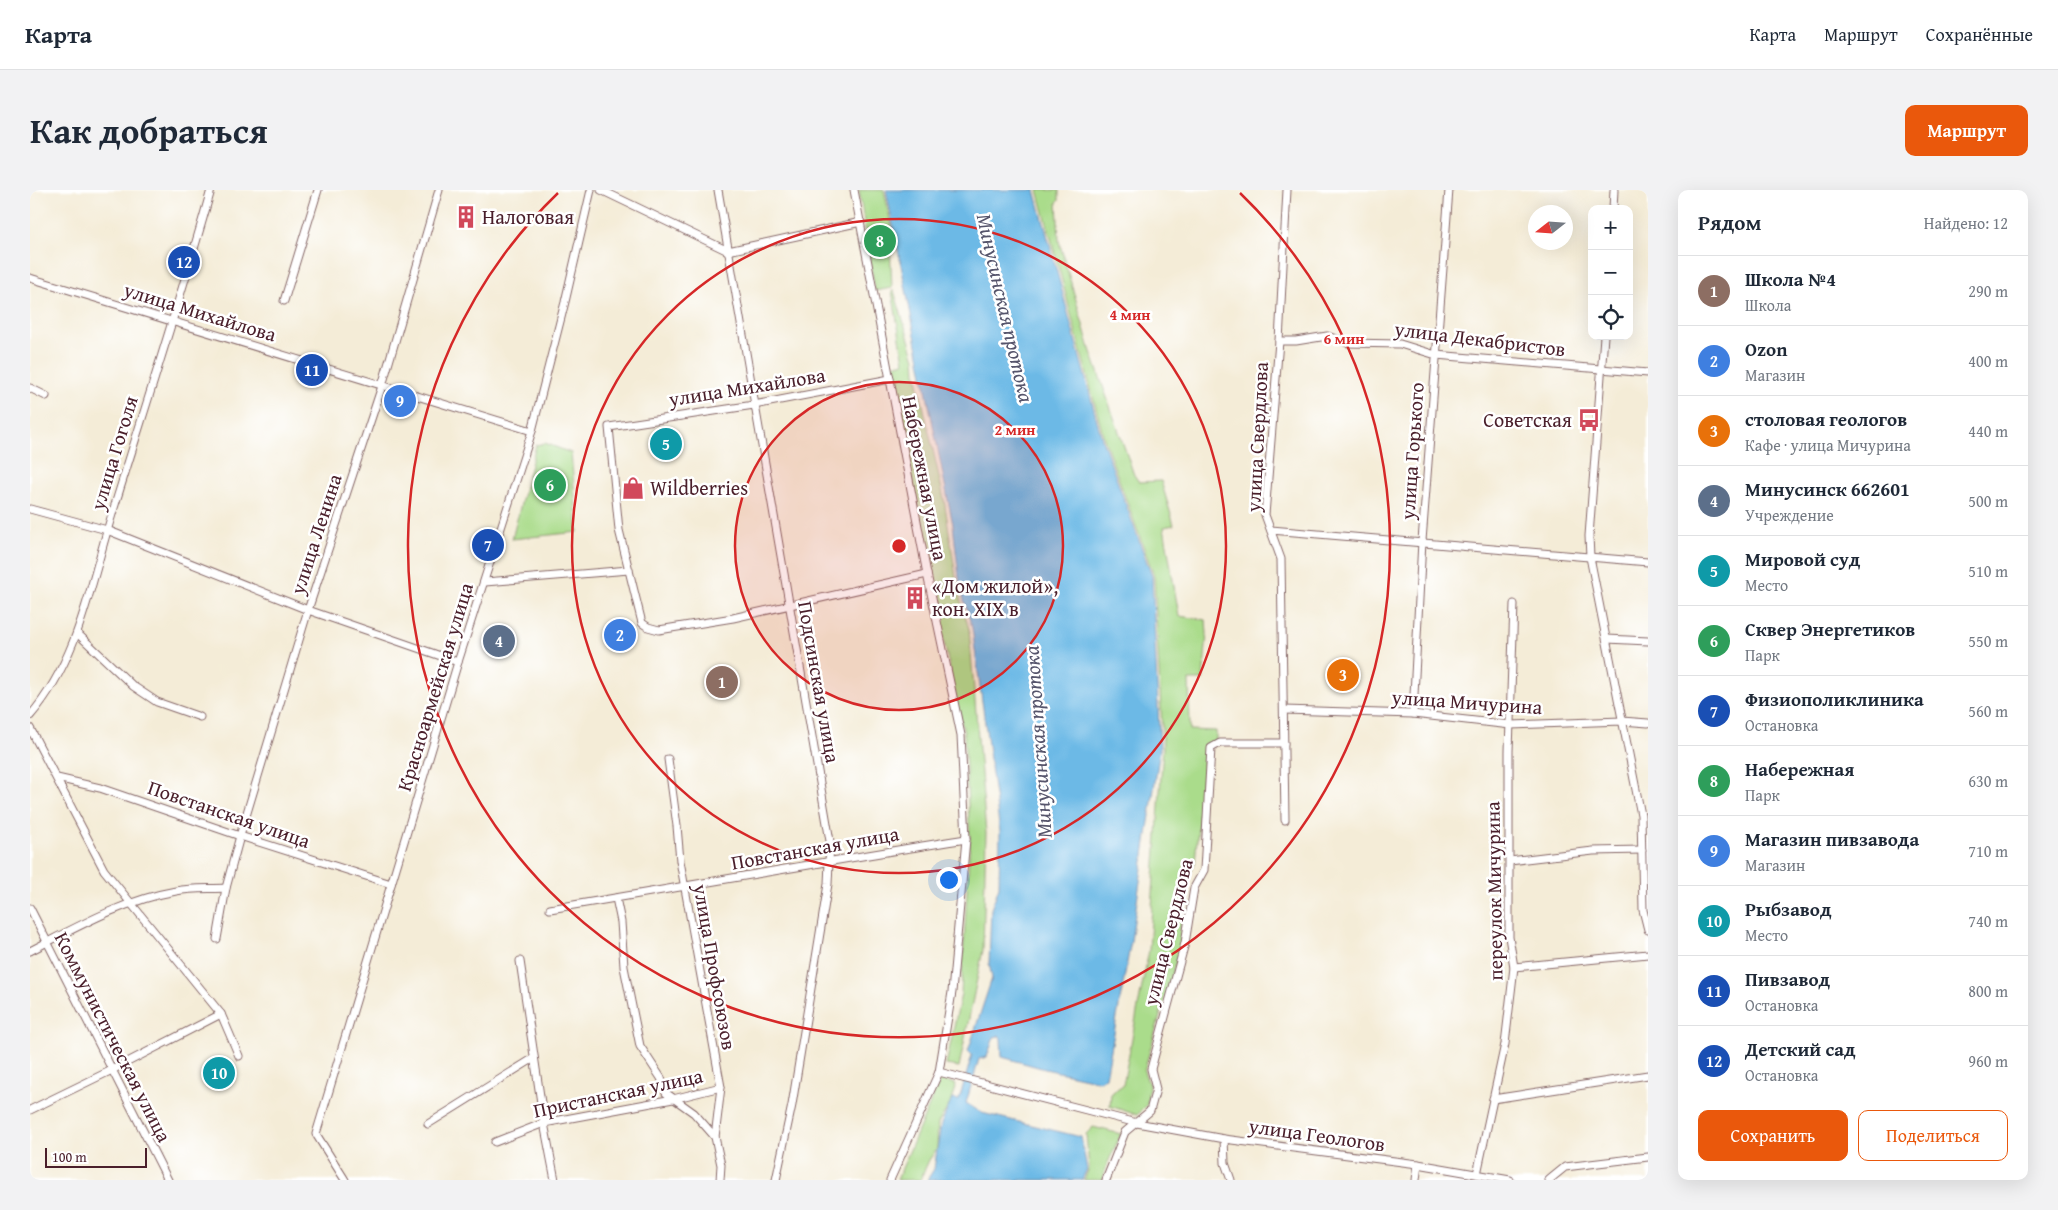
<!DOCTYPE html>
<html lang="ru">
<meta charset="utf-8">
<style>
:root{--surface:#fff;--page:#f2f2f3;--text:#1f2937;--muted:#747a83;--line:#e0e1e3;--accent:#ea580c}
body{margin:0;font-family:"Gentium Book Plus",serif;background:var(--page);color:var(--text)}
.controls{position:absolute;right:15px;top:15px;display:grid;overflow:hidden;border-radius:10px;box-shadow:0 5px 20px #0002}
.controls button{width:45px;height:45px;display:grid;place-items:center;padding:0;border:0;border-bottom:1px solid var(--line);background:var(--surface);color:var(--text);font:25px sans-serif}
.compass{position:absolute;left:1498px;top:15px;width:45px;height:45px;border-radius:50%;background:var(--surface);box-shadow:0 5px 20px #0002;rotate:253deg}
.scale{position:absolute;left:15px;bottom:12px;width:102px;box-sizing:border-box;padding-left:5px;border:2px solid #4a1f2b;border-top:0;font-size:14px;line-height:18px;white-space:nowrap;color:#4a1f2b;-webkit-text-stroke:4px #fff;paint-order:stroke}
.you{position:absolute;left:918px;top:689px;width:18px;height:18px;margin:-12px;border:4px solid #fff;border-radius:50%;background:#1a73e8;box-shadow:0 0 0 8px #1a73e833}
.badge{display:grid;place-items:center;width:32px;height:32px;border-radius:50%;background:var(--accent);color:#fff;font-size:16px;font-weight:700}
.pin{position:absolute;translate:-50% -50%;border:2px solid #fff;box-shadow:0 1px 5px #0006}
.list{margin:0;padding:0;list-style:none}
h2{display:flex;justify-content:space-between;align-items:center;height:65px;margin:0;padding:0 20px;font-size:21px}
h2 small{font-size:16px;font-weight:400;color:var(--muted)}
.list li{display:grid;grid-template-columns:32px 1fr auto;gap:15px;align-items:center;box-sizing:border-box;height:70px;padding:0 20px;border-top:1px solid var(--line)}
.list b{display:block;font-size:19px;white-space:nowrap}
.list p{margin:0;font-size:16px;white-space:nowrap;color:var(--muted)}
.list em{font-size:16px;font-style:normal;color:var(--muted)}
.actions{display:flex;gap:10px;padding:15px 20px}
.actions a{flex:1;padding:11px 0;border:1px solid var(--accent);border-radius:10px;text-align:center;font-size:18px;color:var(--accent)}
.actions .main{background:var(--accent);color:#fff}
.icon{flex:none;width:28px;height:28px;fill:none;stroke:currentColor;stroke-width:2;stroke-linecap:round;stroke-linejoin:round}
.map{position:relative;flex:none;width:1618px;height:990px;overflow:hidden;border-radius:10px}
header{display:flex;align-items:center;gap:30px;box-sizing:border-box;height:70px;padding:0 25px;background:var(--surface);border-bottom:1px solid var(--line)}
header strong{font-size:24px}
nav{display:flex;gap:28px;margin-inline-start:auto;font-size:18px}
.intro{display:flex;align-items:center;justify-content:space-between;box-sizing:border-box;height:120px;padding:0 30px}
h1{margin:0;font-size:35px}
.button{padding:12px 22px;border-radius:10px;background:var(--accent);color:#fff;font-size:18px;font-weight:700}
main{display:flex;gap:30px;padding:0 30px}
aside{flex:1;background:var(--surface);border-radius:10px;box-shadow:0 5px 20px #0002}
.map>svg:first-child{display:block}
</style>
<header>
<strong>Карта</strong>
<nav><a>Карта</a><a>Маршрут</a><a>Сохранённые</a></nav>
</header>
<div class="intro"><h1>Как добраться</h1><a class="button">Маршрут</a></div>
<main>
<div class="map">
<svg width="1618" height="990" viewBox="0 0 1618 990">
<rect width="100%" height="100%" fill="#fff"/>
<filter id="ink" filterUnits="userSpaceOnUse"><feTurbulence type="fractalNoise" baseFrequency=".02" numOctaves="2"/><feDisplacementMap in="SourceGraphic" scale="10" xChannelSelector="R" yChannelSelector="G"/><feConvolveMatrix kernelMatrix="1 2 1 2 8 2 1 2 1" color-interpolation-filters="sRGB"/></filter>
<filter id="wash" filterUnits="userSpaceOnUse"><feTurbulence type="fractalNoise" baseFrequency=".0096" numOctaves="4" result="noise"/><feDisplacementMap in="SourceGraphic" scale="20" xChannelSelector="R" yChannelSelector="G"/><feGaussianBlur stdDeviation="1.12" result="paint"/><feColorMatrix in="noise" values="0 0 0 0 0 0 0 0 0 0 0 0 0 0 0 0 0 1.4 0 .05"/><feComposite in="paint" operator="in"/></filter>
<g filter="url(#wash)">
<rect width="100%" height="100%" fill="#f4ecd7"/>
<g fill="#aadc8b" stroke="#7a7e5b">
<polygon points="829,0 854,0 864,47 860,54 862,98 845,101"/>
<polygon points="1008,0 1029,0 1029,10 1027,12 1029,51 1060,159 1104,285 1109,292 1131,291 1144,335 1134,337 1149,426 1176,430 1177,444 1173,490 1159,490 1160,540 1186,541 1186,551 1175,556 1165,673 1153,700 1150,757 1114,881 1119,895 1117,915 1107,925 1080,916 1081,903 1093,895 1119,760 1133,558 1124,386 1074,249"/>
<polygon points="862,101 864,101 885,169 886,184 914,309 928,400 939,439 956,643 953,760 929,877 916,875 931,804 940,649 934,544 899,384 860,176 874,172"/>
<polygon points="515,253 541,263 548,342 482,349 506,255"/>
<polygon points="910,890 926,894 920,914 908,933 907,959 899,970 890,990 867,990"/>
<polygon points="1063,937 1091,944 1075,979 1073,990 1054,990 1059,978 1056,944"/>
</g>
<polygon fill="#6cb9e6" stroke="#5b6c88" points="856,0 1005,0 1072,249 1122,386 1130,559 1101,751 1076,887 1070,891 1015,879 972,867 971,849 969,846 964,847 957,867 949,869 936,913 952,923 1051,947 1057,979 1052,990 897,990 904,979 911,934 922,909 929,910 942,865 938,861 962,788 959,773 961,719 969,697 970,642 942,438 930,397 923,335"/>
</g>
<g filter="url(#ink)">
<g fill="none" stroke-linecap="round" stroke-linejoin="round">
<defs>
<g id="minor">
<polyline points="571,0 698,61 831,32"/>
<polyline points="688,0 800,651 798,694 762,915 746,990"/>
<polyline points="824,0 897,384 931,545 936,649 922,802 909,882 860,990"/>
<polyline points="1583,19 1584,0"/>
<polyline points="0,88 502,241"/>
<polyline points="254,111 288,0"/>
<polyline points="1574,146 1559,346 1560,367 1611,625 1613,720 1618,740"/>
<polyline points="1249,151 1266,151 1297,146 1318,153 1370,154 1406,165 1618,183"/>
<polyline points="860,189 724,215 579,237 589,340 612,433 618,437 629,440 703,428 897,384"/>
<polyline points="0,198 16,206"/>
<polyline points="0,319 77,340 278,420 428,472"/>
<polyline points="1241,340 1618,372"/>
<polyline points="455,392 599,380"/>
<polyline points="48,444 103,496 127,512 170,527"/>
<polyline points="1577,449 1618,451"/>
<polyline points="1254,520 1383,524 1481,535 1592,531 1618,533"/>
<polyline points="1383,524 1392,351 1419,0"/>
<path d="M0,526C50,468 61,390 84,318C117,212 151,107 181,0"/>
<polyline points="0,538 74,680 191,824 209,866"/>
<polyline points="638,569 647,636 650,671 691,897 685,947 691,975 690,990"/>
<polyline points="27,588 70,598 210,646 361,694"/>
<polyline points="1255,630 1251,369 1235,325 1249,151 1257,0"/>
<polyline points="1480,671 1563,661 1612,660"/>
<polyline points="586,708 591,732 594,777 610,856 631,888 636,903 664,923 685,947"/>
<polyline points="0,718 138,990"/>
<path d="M520,719C659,696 797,671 936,649"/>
<polyline points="187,749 196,698 210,646 278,420 352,196 409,0"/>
<path d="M0,761C47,737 94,710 146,701C162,698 180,699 196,698"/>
<polyline points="490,771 514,933 525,990"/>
<polyline points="1484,777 1618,764"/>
<polyline points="909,882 1107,933 1194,949 1388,974 1480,990"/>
<polyline points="1463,909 1618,885"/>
<polyline points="0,920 82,880 191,824"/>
<polyline points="398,934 504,868"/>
<polyline points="1194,949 1195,973 1201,990"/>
<polyline points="465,952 514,933 643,909 691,897"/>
<polyline points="1447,984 1475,854 1484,777 1479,747 1479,561 1484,414"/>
<polyline points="315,990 286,944 428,472 502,241 535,112 561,0"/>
<polyline points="1076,990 1095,942 1120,921 1126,899 1121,879 1155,753 1164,698 1174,680 1181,558 1190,553 1254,553"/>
<polyline points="1386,990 1388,974"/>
<polyline points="1519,990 1535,977 1618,967"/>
</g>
</defs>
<use href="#minor" stroke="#866767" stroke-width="9"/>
<use href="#minor" stroke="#fff" stroke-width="7"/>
</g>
</g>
<circle cx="869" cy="356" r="164" fill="#d62828" fill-opacity=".12"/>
<g fill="none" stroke="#d62828" stroke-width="2.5">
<circle cx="869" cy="356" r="164"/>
<circle cx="869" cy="356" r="327"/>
<path d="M1210 3A491 491 0 1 1 528 3"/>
</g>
<defs>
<symbol id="building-bare" viewBox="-9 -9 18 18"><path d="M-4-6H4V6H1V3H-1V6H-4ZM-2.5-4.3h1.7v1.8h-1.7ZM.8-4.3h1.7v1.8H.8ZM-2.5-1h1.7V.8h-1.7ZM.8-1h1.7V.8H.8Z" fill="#d1495b" stroke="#fff" stroke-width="2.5" paint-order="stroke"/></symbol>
<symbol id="bus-bare" viewBox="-9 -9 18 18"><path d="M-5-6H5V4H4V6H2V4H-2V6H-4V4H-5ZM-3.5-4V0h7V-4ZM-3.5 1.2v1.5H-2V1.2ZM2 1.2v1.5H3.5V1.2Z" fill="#d1495b" stroke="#fff" stroke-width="2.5" paint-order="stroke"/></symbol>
<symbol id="shop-bare" viewBox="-9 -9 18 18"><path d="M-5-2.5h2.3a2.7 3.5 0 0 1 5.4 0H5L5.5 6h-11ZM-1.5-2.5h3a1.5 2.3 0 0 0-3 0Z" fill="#d1495b" stroke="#fff" stroke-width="2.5" paint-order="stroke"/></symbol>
</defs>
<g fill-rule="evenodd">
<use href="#building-bare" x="420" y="11" width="32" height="32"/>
<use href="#bus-bare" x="1543" y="214" width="32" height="32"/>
<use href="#shop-bare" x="587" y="282" width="32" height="32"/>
<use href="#building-bare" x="869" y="392" width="32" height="32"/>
</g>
<g text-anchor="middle" stroke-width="5" stroke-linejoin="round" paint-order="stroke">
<g font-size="20" fill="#4a1f2b" stroke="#fff" text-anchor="start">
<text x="452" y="34">Налоговая</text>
<text x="1542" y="237" text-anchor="end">Советская</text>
<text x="620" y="305">Wildberries</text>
<text x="902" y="403">«Дом жилой»,<tspan x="902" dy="23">кон. ХIХ в</tspan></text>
</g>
<g font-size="20" fill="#4a1f2b" stroke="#fff">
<text transform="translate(170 122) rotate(17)" y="7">улица Михайлова</text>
<text transform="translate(1450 149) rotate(7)" y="7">улица Декабристов</text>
<text transform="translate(717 197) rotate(-9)" y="7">улица Михайлова</text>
<text transform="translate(1227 247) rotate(-87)" y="7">улица Свердлова</text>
<text transform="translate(1382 261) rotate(-86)" y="7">улица Горького</text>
<text transform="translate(84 263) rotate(-73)" y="7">улица Гоголя</text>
<text transform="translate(895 288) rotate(79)" y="7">Набережная улица</text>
<text transform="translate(286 344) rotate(-72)" y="7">улица Ленина</text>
<text transform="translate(789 492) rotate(80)" y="7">Подсинская улица</text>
<text transform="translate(405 497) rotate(-73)" y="7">Красноармейская улица</text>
<text transform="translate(1437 512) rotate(4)" y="7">улица Мичурина</text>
<text transform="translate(199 624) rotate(19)" y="7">Повстанская улица</text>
<text transform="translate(785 658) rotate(-10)" y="7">Повстанская улица</text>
<text transform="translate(1464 701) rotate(-91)" y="7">переулок Мичурина</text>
<text transform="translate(1138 742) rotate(-76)" y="7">улица Свердлова</text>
<text transform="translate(685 777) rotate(80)" y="7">улица Профсоюзов</text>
<text transform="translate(83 847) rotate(63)" y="7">Коммунистическая улица</text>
<text transform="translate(588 903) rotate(-12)" y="7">Пристанская улица</text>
<text transform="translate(1287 945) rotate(8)" y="7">улица Геологов</text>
</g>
<g font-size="21" font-style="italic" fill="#56556c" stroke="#fff">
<text transform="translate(975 118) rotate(77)" y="7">Минусинская протока</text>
<text transform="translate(1008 552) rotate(-94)" y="7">Минусинская протока</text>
</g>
</g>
<circle cx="869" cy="356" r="8" fill="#d62828" stroke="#fff" stroke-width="2.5"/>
<g font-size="15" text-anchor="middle" font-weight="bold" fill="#d62828" stroke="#fff" stroke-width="5" stroke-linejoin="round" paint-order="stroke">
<text x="1100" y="130">4 мин</text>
<text x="1314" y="154">6 мин</text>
<text x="985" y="245">2 мин</text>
</g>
</svg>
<div class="controls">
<button>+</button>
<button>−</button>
<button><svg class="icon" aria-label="locate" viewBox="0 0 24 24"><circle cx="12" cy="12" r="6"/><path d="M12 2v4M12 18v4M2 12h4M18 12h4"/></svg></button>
</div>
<svg class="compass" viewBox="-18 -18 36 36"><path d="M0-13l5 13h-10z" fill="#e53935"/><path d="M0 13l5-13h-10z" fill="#747a83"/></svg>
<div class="scale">100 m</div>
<div class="you"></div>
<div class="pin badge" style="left:692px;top:492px;background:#8d6e63">1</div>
<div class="pin badge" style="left:590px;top:445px;background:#3f7fe0">2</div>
<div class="pin badge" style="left:1313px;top:485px;background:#e8710a">3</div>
<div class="pin badge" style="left:469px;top:451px;background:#5c6f8a">4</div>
<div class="pin badge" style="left:636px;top:254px;background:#0f9aa8">5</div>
<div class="pin badge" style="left:520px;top:295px;background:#2e9e5b">6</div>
<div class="pin badge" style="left:458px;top:355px;background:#1a4fb4">7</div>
<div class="pin badge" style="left:850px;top:51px;background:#2e9e5b">8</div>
<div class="pin badge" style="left:370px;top:211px;background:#3f7fe0">9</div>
<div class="pin badge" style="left:189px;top:883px;background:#0f9aa8">10</div>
<div class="pin badge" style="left:282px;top:180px;background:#1a4fb4">11</div>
<div class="pin badge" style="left:154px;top:72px;background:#1a4fb4">12</div>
</div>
<aside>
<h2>Рядом<small>Найдено: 12</small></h2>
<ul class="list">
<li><span class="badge" style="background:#8d6e63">1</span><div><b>Школа №4</b><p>Школа</p></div><em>290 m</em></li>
<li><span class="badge" style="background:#3f7fe0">2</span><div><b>Ozon</b><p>Магазин</p></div><em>400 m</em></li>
<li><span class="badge" style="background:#e8710a">3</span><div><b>столовая геологов</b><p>Кафе · улица Мичурина</p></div><em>440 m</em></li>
<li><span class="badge" style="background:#5c6f8a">4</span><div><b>Минусинск 662601</b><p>Учреждение</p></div><em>500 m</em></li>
<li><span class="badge" style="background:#0f9aa8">5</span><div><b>Мировой суд</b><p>Место</p></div><em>510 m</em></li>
<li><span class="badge" style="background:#2e9e5b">6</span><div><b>Сквер Энергетиков</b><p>Парк</p></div><em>550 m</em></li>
<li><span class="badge" style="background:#1a4fb4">7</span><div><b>Физиополиклиника</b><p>Остановка</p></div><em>560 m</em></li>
<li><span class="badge" style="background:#2e9e5b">8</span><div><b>Набережная</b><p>Парк</p></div><em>630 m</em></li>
<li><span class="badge" style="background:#3f7fe0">9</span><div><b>Магазин пивзавода</b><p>Магазин</p></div><em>710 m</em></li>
<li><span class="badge" style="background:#0f9aa8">10</span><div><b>Рыбзавод</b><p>Место</p></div><em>740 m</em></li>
<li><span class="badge" style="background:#1a4fb4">11</span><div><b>Пивзавод</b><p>Остановка</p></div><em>800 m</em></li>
<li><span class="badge" style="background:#1a4fb4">12</span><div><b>Детский сад</b><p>Остановка</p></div><em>960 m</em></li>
</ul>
<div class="actions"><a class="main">Сохранить</a><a>Поделиться</a></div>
</aside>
</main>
